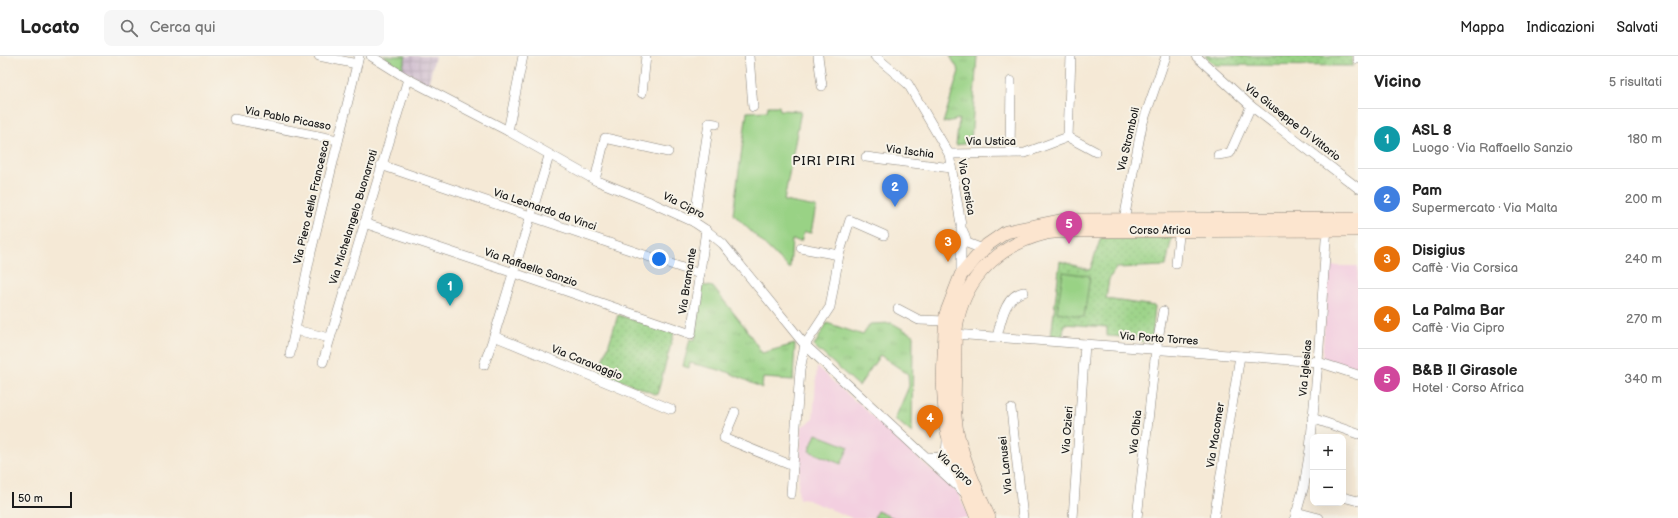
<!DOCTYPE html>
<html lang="it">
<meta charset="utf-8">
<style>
:root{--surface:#fff;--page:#f6f6f6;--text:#222;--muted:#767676;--line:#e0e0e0;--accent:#d1495b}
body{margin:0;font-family:"Balsamiq Sans",sans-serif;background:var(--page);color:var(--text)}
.controls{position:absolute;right:12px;bottom:12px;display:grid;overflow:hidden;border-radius:8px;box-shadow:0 4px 16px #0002}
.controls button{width:36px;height:36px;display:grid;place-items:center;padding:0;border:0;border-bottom:1px solid var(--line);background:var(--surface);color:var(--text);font:20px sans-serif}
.scale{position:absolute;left:12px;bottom:10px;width:60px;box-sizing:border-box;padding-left:4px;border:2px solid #1c1c1c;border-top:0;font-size:11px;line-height:14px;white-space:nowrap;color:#1c1c1c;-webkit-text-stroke:3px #f7f3e8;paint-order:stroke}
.you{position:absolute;left:659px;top:203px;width:14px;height:14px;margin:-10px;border:3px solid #fff;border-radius:50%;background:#1a73e8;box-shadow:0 0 0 6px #1a73e833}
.badge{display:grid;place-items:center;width:26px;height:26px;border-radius:50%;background:var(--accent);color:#fff;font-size:13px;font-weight:700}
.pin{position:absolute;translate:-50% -33px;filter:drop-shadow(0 1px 2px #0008)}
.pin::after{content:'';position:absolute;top:21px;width:14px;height:12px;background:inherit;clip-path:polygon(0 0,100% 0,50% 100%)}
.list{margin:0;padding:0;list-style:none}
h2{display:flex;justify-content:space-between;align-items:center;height:52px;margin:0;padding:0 16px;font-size:17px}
h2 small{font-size:13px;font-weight:400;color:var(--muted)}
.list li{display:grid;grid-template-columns:26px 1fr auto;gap:12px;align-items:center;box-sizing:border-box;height:60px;padding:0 16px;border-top:1px solid var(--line)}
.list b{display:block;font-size:15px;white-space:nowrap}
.list p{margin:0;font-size:13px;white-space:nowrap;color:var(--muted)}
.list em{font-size:13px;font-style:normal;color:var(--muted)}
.icon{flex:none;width:22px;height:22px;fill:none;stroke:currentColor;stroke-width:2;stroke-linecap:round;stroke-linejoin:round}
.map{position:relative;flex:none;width:1358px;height:462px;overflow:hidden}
header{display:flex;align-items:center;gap:24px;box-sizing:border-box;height:56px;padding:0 20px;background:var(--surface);border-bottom:1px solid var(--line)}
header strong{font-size:19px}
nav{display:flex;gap:22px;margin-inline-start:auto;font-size:14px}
.search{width:280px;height:36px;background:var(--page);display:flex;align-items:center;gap:10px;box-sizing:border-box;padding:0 14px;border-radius:8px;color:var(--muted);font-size:15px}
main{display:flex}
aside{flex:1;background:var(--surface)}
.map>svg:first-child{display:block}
</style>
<header>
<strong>Locato</strong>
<div class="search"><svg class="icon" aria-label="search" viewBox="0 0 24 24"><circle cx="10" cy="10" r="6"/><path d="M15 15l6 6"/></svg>Cerca qui</div>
<nav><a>Mappa</a><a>Indicazioni</a><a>Salvati</a></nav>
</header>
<main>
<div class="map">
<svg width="1358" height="462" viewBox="0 0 1358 462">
<defs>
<pattern id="industrial-grid" width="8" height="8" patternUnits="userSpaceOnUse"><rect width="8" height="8" fill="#cfbdcf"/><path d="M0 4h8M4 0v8" fill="none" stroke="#b1a2b1"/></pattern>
<pattern id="grass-tufts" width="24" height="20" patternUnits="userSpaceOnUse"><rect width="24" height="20" fill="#99d285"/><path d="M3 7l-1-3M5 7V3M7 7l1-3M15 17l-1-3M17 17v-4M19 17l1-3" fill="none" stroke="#83b472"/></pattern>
<pattern id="park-dots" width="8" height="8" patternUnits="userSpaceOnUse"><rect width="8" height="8" fill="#99d285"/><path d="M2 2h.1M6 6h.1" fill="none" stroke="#83b472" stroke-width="1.8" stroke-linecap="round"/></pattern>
</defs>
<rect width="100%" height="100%" fill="#f7f3e8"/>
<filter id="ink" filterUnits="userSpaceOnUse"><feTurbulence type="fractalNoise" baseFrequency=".025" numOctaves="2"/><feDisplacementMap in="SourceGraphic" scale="8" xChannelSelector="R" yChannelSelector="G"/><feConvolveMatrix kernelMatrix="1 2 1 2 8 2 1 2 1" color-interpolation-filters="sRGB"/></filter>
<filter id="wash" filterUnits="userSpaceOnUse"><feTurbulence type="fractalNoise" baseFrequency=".012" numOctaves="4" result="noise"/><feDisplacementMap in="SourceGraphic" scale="16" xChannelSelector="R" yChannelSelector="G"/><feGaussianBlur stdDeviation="0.9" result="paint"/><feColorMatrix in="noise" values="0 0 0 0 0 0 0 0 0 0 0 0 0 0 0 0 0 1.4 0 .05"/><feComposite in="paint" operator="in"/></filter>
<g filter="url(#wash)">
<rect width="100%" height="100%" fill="#f5e9d6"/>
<g fill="#f3cfe0">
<polygon points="1329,210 1358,210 1358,311 1322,303"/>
<polygon points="817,311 856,346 857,345 885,373 958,437 969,462 852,462 803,442 799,443 798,434 802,370 813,364"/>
</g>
<polygon fill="url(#industrial-grid)" points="406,0 435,0 428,29 402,13"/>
<g fill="url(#grass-tufts)" stroke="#5a7750">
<polygon points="383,0 406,0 402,13"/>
<polygon points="950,0 977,0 971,87 956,89 959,63 943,67 959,15"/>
<polygon points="702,229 713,231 744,270 762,297 795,288 793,324 763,322 762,332 728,316 690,307 689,312 683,310 690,283 695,284"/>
<polygon points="827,267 863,279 870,268 892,267 913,279 912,377 895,363 909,330 908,318 880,299 859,330 814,290"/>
</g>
<g fill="url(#park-dots)" stroke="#5a7750">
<polygon points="1205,0 1352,0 1353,10 1214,9"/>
<polygon points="1172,180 1166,210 1116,212 1109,223 1106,243 1155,250 1152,286 1139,285 1139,282 1107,280 1107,271 1064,268 1063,282 1051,281 1060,205 1090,214 1101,181"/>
<polygon points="618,259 674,277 657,339 600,316"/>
</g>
<g fill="#99d285" stroke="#5a7750">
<polygon points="768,50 779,50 780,54 801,55 784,145 816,151 811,177 804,176 801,185 792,184 790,213 733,158 747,56 767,55"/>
<polygon points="1063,216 1090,220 1084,261 1057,256"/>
<polygon points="816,378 849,391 841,408 809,395"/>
<polygon points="877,455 894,462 874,462"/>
</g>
</g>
<g filter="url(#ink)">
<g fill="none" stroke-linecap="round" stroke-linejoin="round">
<defs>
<g id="street">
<polyline points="319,0 357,8"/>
<polyline points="371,0 408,23 508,75 595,124 650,146 694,166 706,174 723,188 805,289 966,438"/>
<polyline points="749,0 753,51"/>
<polyline points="818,0 822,30"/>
<polyline points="875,0 908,28 949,98 961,168 961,219"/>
<polyline points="1196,0 1251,50 1358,132"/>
<polyline points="1358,0 1358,3"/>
<polyline points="642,37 646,0"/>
<polyline points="234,63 338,84"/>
<polyline points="508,75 523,0"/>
<polyline points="1068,81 1096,96"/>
<polyline points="1010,97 1011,25"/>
<polyline points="949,98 1025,97 1068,81 1071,0"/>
<polyline points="1218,99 1230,97 1251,50"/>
<polyline points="866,101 951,112"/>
<polyline points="381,109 700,218"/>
<polyline points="595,124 605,82 668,96"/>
<polyline points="694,166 709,67 716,68"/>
<polyline points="364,167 514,217 691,278 706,174"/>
<polyline points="1123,169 1142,69 1166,0"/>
<polyline points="963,175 967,187 980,192 987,189"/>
<polyline points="801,192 839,199"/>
<polyline points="1176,208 1180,170"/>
<polyline points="898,253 919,264 946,265"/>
<polyline points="295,274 330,282"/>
<polyline points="955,278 1318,306 1358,319"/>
<polyline points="494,280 671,353"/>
<path d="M997,281C1001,265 1005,239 1024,236"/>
<polyline points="290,298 311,196 359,0"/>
<polyline points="323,306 408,23"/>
<polyline points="484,309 494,280 549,100"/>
<polyline points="1011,353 1023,462"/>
<polyline points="735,356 724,382 793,410"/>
<polyline points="1312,362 1358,378"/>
<path d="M929,401C944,403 947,399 947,384"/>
<polyline points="936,406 961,420"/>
<polyline points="791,438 800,314 805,289 830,251 839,199 850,164 884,179"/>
<polyline points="1343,441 1358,445"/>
<polyline points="1296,456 1319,462"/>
<polyline points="1073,462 1085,288"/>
<polyline points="1137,462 1156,294 1163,255"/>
<polyline points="1214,462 1240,300"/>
<polyline points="1295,462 1304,430 1310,393 1318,306 1327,169"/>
</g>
<g id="secondary">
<polyline points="977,462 959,417 946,372 943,325 945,274 946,258 961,219 987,189 1006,176 1064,164 1358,163"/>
<path d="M989,462C977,435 965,409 958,380C953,361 954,334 955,314C955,294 954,273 960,254C972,215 1004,188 1043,178C1052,175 1063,176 1073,175L1358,174"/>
</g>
</defs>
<use href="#street" stroke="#888279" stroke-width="10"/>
<use href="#secondary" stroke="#888279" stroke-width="14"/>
<use href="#street" stroke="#fff" stroke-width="9"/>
<use href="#secondary" stroke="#fce5cf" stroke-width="13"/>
</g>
</g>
<g text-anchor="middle" stroke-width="4" stroke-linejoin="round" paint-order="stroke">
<g font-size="11" fill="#1c1c1c" stroke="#f7f3e8">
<text transform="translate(288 62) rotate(11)" y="4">Via Pablo Picasso</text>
<text transform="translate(1293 66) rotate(38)" y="4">Via Giuseppe Di Vittorio</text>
<text transform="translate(1128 83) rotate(-77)" y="4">Via Stromboli</text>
<text x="991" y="89">Via Ustica</text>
<text transform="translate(910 95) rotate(7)" y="4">Via Ischia</text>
<text transform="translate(967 131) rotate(80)" y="4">Via Corsica</text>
<text transform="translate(311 146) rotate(-77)" y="4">Via Piero della Francesca</text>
<text transform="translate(684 149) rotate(27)" y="4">Via Cipro</text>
<text transform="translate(545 153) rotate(19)" y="4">Via Leonardo da Vinci</text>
<text transform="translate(353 161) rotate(-73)" y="4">Via Michelangelo Buonarroti</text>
<text x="1160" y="178">Corso Africa</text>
<text transform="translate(531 211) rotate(19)" y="4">Via Raffaello Sanzio</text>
<text transform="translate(687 225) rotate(-81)" y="4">Via Bramante</text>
<text transform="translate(1159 282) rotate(4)" y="4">Via Porto Torres</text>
<text transform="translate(587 306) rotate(22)" y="4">Via Caravaggio</text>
<text transform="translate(1305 312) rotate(-85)" y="4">Via Iglesias</text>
<text transform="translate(1067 374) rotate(-86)" y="4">Via Ozieri</text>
<text transform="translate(1135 376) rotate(-84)" y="4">Via Olbia</text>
<text transform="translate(1215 379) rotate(-81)" y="4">Via Macomer</text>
<text transform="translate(1005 409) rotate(-96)" y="4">Via Lanusei</text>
<text transform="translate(955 412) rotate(43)" y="4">Via Cipro</text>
</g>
<g font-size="13" letter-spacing="1" fill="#1c1c1c" stroke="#f7f3e8">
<text x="824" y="109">PIRI PIRI</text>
</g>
</g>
</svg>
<div class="controls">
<button>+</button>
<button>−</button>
</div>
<div class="scale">50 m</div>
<div class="you"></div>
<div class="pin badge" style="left:450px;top:250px;background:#0f9aa8">1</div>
<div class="pin badge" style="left:895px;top:151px;background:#3f7fe0">2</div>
<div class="pin badge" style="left:948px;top:206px;background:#e8710a">3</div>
<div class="pin badge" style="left:930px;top:382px;background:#e8710a">4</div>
<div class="pin badge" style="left:1069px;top:188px;background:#d1479c">5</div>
</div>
<aside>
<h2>Vicino<small>5 risultati</small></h2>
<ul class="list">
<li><span class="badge" style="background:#0f9aa8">1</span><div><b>ASL 8</b><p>Luogo · Via Raffaello Sanzio</p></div><em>180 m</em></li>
<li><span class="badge" style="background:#3f7fe0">2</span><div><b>Pam</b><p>Supermercato · Via Malta</p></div><em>200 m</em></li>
<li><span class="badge" style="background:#e8710a">3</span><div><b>Disigius</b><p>Caffè · Via Corsica</p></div><em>240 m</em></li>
<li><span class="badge" style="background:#e8710a">4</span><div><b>La Palma Bar</b><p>Caffè · Via Cipro</p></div><em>270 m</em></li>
<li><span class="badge" style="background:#d1479c">5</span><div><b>B&amp;B Il Girasole</b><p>Hotel · Corso Africa</p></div><em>340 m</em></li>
</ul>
</aside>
</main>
